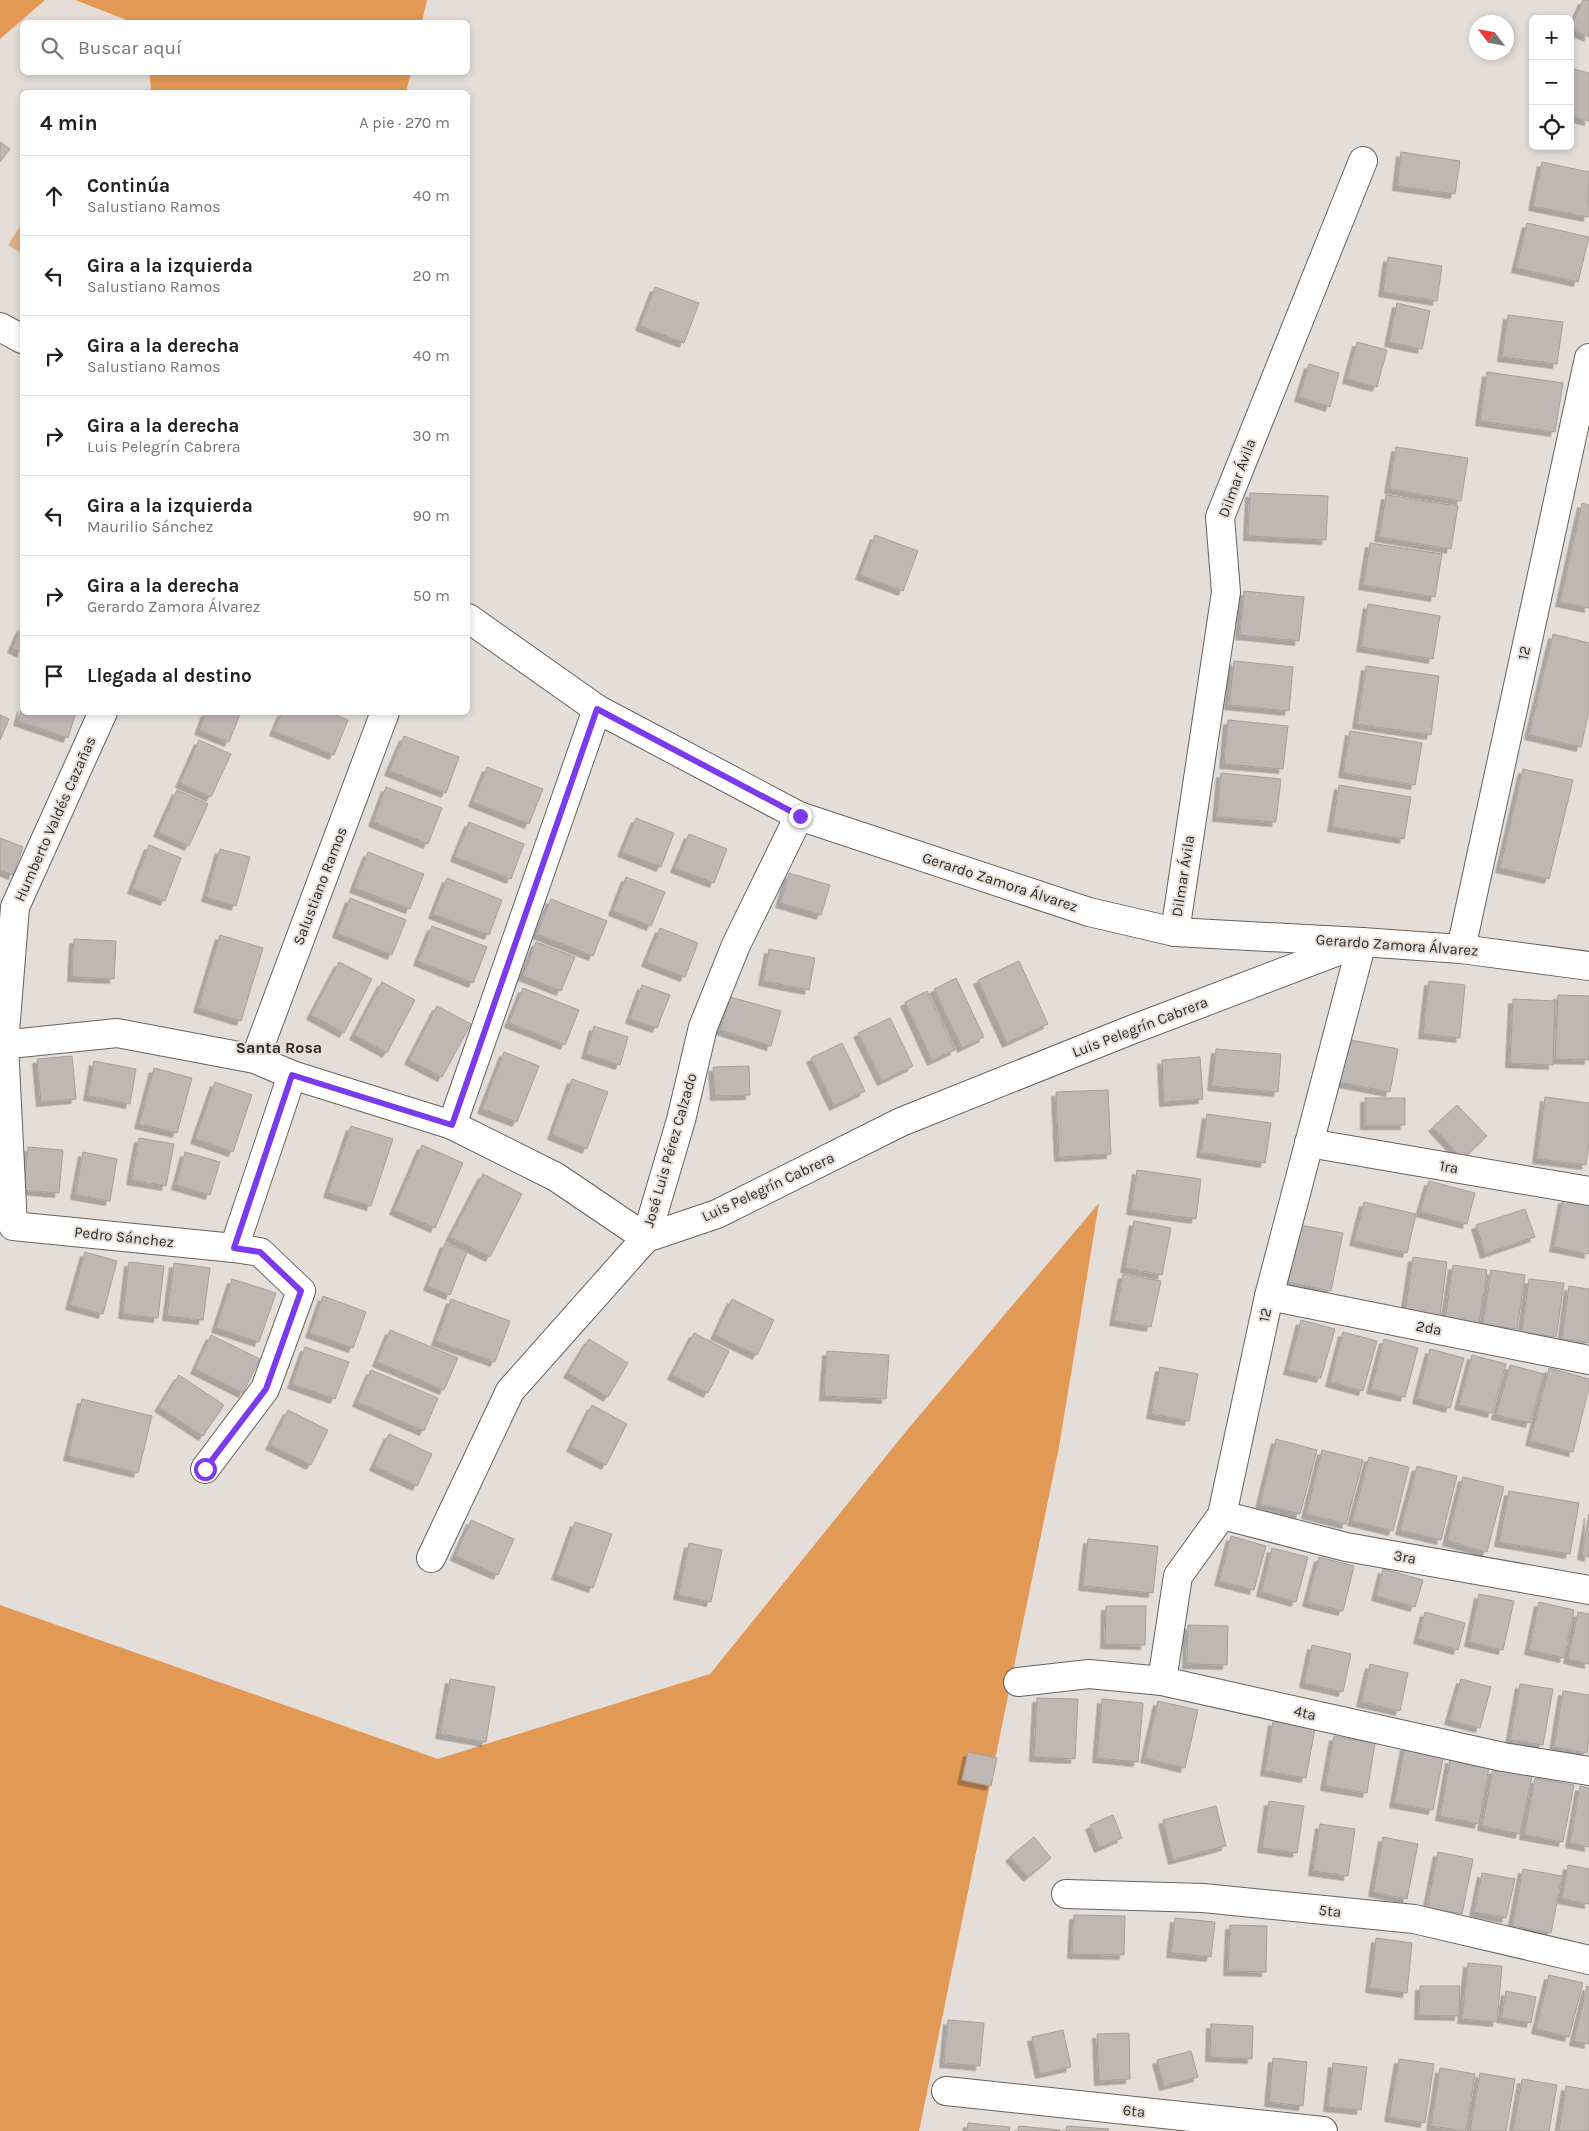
<!DOCTYPE html>
<html lang="es">
<meta charset="utf-8">
<style>
:root{--surface:#fff;--page:#f6f6f6;--text:#202124;--muted:#757577;--line:#e0e0e0}
body{margin:0;font-family:Karla,sans-serif;background:var(--page);color:var(--text)}
.controls{position:absolute;right:15px;top:15px;display:grid;overflow:hidden;border-radius:8px;box-shadow:0 2px 8px #0003}
.controls button{width:45px;height:45px;display:grid;place-items:center;padding:0;border:0;border-bottom:1px solid var(--line);background:var(--surface);color:var(--text);font:25px sans-serif}
.compass{position:absolute;left:1469px;top:15px;width:45px;height:45px;border-radius:50%;background:var(--surface);box-shadow:0 2px 8px #0003;rotate:302deg}
.stop{position:absolute;width:15px;height:15px;margin:-11px;border:4px solid #7c3aed;border-radius:50%;background:#fff}
.stop.end{background:#7c3aed;border-color:#fff;box-shadow:0 1px 5px #0008}
.list{margin:0;padding:0;list-style:none}
h2{display:flex;justify-content:space-between;align-items:center;height:65px;margin:0;padding:0 20px;font-size:21px}
h2 small{font-size:16px;font-weight:400;color:var(--muted)}
.list li{display:grid;grid-template-columns:32px 1fr auto;gap:15px;align-items:center;box-sizing:border-box;height:80px;padding:0 20px;border-top:1px solid var(--line)}
.list b{display:block;font-size:19px;white-space:nowrap}
.list p{margin:0;font-size:16px;white-space:nowrap;color:var(--muted)}
.list em{font-size:16px;font-style:normal;color:var(--muted)}
.icon{flex:none;width:28px;height:28px;fill:none;stroke:currentColor;stroke-width:2;stroke-linecap:round;stroke-linejoin:round}
.map{position:relative;flex:none;width:1589px;height:2131px;overflow:hidden}
.search{position:absolute;background:var(--surface);box-shadow:0 2px 8px #0003;left:20px;top:20px;width:450px;height:55px;display:flex;align-items:center;gap:12px;box-sizing:border-box;padding:0 18px;border-radius:8px;color:var(--muted);font-size:19px}
.panel{position:absolute;background:var(--surface);box-shadow:0 2px 8px #0003;left:20px;top:90px;width:450px;height:625px;border-radius:8px}
.map>svg:first-child{display:block}
</style>
<div class="map">
<svg width="1589" height="2131" viewBox="0 0 1589 2131">
<defs>
<filter id="shadow"><feDropShadow dx="-4.5" dy="4.5" stdDeviation="0" flood-color="#0004"/></filter>
</defs>
<rect width="100%" height="100%" fill="#e5ded8"/>
<polygon fill="#ddb089" points="22,223 22,254 8,245"/>
<g fill="#e29955">
<polygon points="0,0 45,0 0,39"/>
<polygon points="75,0 427,0 422,22 132,22"/>
<polygon points="149,73 149,72 411,73 406,92 148,92 151,88"/>
<polygon points="1099,1203 1059,1447 919,2131 0,2131 0,1605 438,1759 710,1674 908,1429"/>
</g>
<g fill="#c0b7b4" stroke="#a79f9b" filter="url(#shadow)">
<polygon points="1583,0 1589,0 1589,37 1570,29"/>
<polygon points="1570,68 1589,73 1589,121 1570,116"/>
<polygon points="0,142 10,149 0,162"/>
<polygon points="1401,152 1460,161 1455,194 1397,186"/>
<polygon points="1542,162 1589,172 1588,217 1533,206"/>
<polygon points="1527,223 1589,237 1578,282 1516,268"/>
<polygon points="1388,257 1442,266 1437,301 1383,292"/>
<polygon points="655,287 699,303 684,343 640,326"/>
<polygon points="1397,303 1430,311 1422,349 1389,342"/>
<polygon points="1508,315 1563,322 1557,364 1502,357"/>
<polygon points="1357,342 1387,350 1377,387 1347,379"/>
<polygon points="1309,364 1339,373 1330,407 1299,397"/>
<polygon points="1487,372 1563,383 1555,432 1480,421"/>
<polygon points="1396,447 1468,458 1461,501 1389,489"/>
<polygon points="1250,493 1328,496 1326,540 1248,536"/>
<polygon points="1386,495 1458,506 1451,549 1379,537"/>
<polygon points="1582,503 1589,505 1589,608 1560,602"/>
<polygon points="875,535 918,551 903,591 860,575"/>
<polygon points="1370,543 1442,554 1435,597 1363,585"/>
<polygon points="1244,591 1304,597 1299,641 1240,635"/>
<polygon points="1368,604 1440,616 1433,659 1361,647"/>
<polygon points="22,626 22,653 12,648"/>
<polygon points="1553,634 1589,643 1589,711 1581,747 1529,735"/>
<polygon points="1234,661 1293,667 1289,711 1229,705"/>
<polygon points="1366,666 1439,676 1431,735 1357,724"/>
<polygon points="22,707 22,712 76,712 68,738 18,721"/>
<polygon points="206,712 241,712 229,742 199,730"/>
<polygon points="282,712 328,712 348,720 334,755 274,731"/>
<polygon points="0,715 9,719 0,740"/>
<polygon points="1228,720 1288,726 1283,769 1224,764"/>
<polygon points="1350,731 1422,743 1415,785 1343,773"/>
<polygon points="404,736 459,757 446,793 389,771"/>
<polygon points="199,740 231,754 211,797 180,783"/>
<polygon points="487,767 543,789 529,824 473,802"/>
<polygon points="1523,769 1573,780 1549,879 1500,868"/>
<polygon points="1221,773 1281,779 1276,822 1217,817"/>
<polygon points="1339,785 1411,797 1404,839 1332,827"/>
<polygon points="386,787 442,808 428,844 373,822"/>
<polygon points="177,790 208,804 189,846 158,832"/>
<polygon points="636,818 674,833 661,867 622,852"/>
<polygon points="469,822 524,844 511,879 455,857"/>
<polygon points="689,834 727,849 714,883 675,868"/>
<polygon points="0,838 23,847 13,875 0,870"/>
<polygon points="149,845 181,858 165,901 132,889"/>
<polygon points="220,849 250,857 236,906 206,897"/>
<polygon points="368,852 424,874 410,909 354,888"/>
<polygon points="789,873 830,885 821,915 780,903"/>
<polygon points="626,877 665,892 651,926 613,911"/>
<polygon points="447,878 502,900 489,935 433,914"/>
<polygon points="350,898 406,920 392,955 337,933"/>
<polygon points="551,899 607,921 593,956 537,934"/>
<polygon points="432,926 487,947 473,983 418,961"/>
<polygon points="660,928 698,943 685,977 646,962"/>
<polygon points="220,935 263,948 241,1021 198,1008"/>
<polygon points="74,939 116,941 114,979 72,977"/>
<polygon points="536,942 575,957 561,991 523,976"/>
<polygon points="769,949 815,958 809,990 763,981"/>
<polygon points="1019,961 1048,1024 1007,1043 978,980"/>
<polygon points="339,962 372,979 344,1033 311,1015"/>
<polygon points="956,978 984,1037 962,1048 934,989"/>
<polygon points="1429,981 1465,985 1460,1038 1423,1034"/>
<polygon points="382,982 415,1000 387,1053 354,1035"/>
<polygon points="642,985 670,995 657,1028 630,1019"/>
<polygon points="523,988 579,1010 565,1045 509,1023"/>
<polygon points="927,991 955,1050 932,1061 905,1002"/>
<polygon points="1558,995 1589,996 1589,1060 1555,1059"/>
<polygon points="730,997 781,1011 771,1046 720,1030"/>
<polygon points="1513,999 1555,1001 1553,1065 1510,1063"/>
<polygon points="437,1006 471,1024 442,1077 409,1060"/>
<polygon points="890,1018 913,1066 882,1081 858,1033"/>
<polygon points="594,1026 628,1037 620,1065 586,1054"/>
<polygon points="1346,1039 1398,1049 1390,1092 1338,1082"/>
<polygon points="842,1043 865,1091 834,1106 811,1058"/>
<polygon points="1216,1049 1281,1054 1278,1092 1212,1086"/>
<polygon points="504,1052 539,1066 517,1122 482,1109"/>
<polygon points="72,1056 76,1099 41,1102 37,1059"/>
<polygon points="1200,1057 1203,1099 1164,1102 1162,1060"/>
<polygon points="94,1061 136,1069 130,1104 88,1096"/>
<polygon points="749,1066 750,1095 715,1096 713,1067"/>
<polygon points="154,1068 192,1078 177,1133 139,1124"/>
<polygon points="572,1079 608,1092 587,1149 552,1135"/>
<polygon points="215,1082 252,1095 233,1152 195,1139"/>
<polygon points="1108,1090 1111,1154 1059,1157 1056,1092"/>
<polygon points="1545,1097 1589,1103 1589,1143 1586,1165 1537,1159"/>
<rect x="1365" y="1098" width="40" height="27"/>
<polygon points="1457,1105 1487,1136 1463,1159 1433,1127"/>
<polygon points="1207,1114 1271,1123 1265,1163 1201,1153"/>
<polygon points="351,1126 393,1139 371,1206 328,1193"/>
<polygon points="139,1138 174,1144 166,1186 131,1180"/>
<polygon points="422,1145 463,1163 435,1228 394,1210"/>
<polygon points="28,1147 63,1150 59,1193 24,1190"/>
<polygon points="83,1152 117,1159 110,1201 75,1195"/>
<polygon points="185,1152 220,1162 210,1195 176,1185"/>
<polygon points="1137,1170 1201,1179 1196,1219 1131,1210"/>
<polygon points="483,1174 522,1194 490,1257 450,1237"/>
<polygon points="1429,1181 1475,1193 1467,1224 1420,1212"/>
<polygon points="1563,1199 1589,1204 1589,1254 1554,1247"/>
<polygon points="1364,1202 1416,1214 1407,1253 1354,1241"/>
<polygon points="1525,1209 1535,1237 1485,1254 1476,1225"/>
<polygon points="1134,1221 1171,1228 1162,1275 1125,1268"/>
<polygon points="1300,1225 1343,1233 1331,1291 1288,1282"/>
<polygon points="445,1243 467,1252 450,1295 428,1286"/>
<polygon points="85,1252 117,1261 103,1314 70,1305"/>
<polygon points="1413,1257 1447,1262 1440,1316 1405,1311"/>
<polygon points="129,1262 164,1266 158,1318 123,1314"/>
<polygon points="174,1263 210,1268 203,1320 167,1316"/>
<polygon points="1453,1265 1487,1270 1479,1324 1445,1319"/>
<polygon points="1491,1270 1525,1275 1517,1329 1483,1324"/>
<polygon points="1123,1274 1161,1281 1151,1327 1114,1321"/>
<polygon points="232,1279 276,1293 259,1342 216,1328"/>
<polygon points="1529,1279 1564,1283 1556,1337 1522,1332"/>
<polygon points="1569,1286 1589,1289 1589,1343 1562,1339"/>
<polygon points="323,1296 366,1312 353,1348 310,1333"/>
<polygon points="451,1299 510,1321 495,1362 436,1341"/>
<polygon points="732,1299 774,1320 757,1355 715,1335"/>
<polygon points="1301,1320 1335,1329 1321,1378 1288,1370"/>
<polygon points="390,1330 458,1358 444,1390 377,1362"/>
<polygon points="1343,1332 1377,1341 1363,1391 1330,1382"/>
<polygon points="694,1333 729,1351 708,1393 672,1375"/>
<polygon points="211,1335 260,1359 243,1393 195,1369"/>
<polygon points="589,1339 628,1363 608,1397 568,1373"/>
<polygon points="1384,1339 1418,1348 1405,1397 1371,1389"/>
<polygon points="305,1347 349,1362 335,1399 292,1384"/>
<polygon points="1430,1349 1464,1358 1450,1408 1417,1399"/>
<polygon points="827,1351 889,1355 886,1399 824,1396"/>
<polygon points="1472,1355 1506,1364 1492,1413 1459,1405"/>
<polygon points="1510,1365 1544,1374 1530,1423 1496,1415"/>
<polygon points="1160,1367 1198,1374 1189,1421 1151,1414"/>
<polygon points="1549,1368 1589,1379 1589,1388 1573,1452 1530,1441"/>
<polygon points="371,1370 438,1398 424,1431 357,1402"/>
<polygon points="179,1375 224,1405 203,1436 159,1407"/>
<polygon points="82,1399 152,1416 138,1473 68,1456"/>
<polygon points="592,1405 627,1424 606,1465 571,1447"/>
<polygon points="288,1410 328,1430 311,1465 270,1445"/>
<polygon points="389,1434 432,1454 417,1486 374,1466"/>
<polygon points="1276,1439 1317,1450 1300,1514 1260,1504"/>
<polygon points="1322,1450 1363,1460 1346,1524 1306,1514"/>
<polygon points="1369,1457 1409,1467 1393,1531 1352,1521"/>
<polygon points="1417,1466 1457,1476 1441,1540 1400,1530"/>
<polygon points="1463,1477 1504,1487 1487,1552 1447,1541"/>
<polygon points="1509,1491 1579,1503 1570,1554 1499,1542"/>
<polygon points="1589,1514 1589,1557 1582,1555"/>
<polygon points="471,1520 514,1539 498,1575 455,1556"/>
<polygon points="575,1522 612,1534 593,1588 556,1575"/>
<polygon points="1231,1536 1266,1546 1254,1590 1219,1581"/>
<polygon points="1088,1539 1158,1546 1153,1593 1083,1586"/>
<polygon points="689,1543 722,1550 711,1602 678,1595"/>
<polygon points="1272,1548 1308,1557 1296,1602 1261,1592"/>
<polygon points="1319,1557 1354,1566 1343,1611 1307,1602"/>
<polygon points="1383,1569 1423,1580 1415,1607 1376,1596"/>
<polygon points="1479,1594 1514,1601 1503,1650 1469,1642"/>
<polygon points="1539,1602 1574,1610 1564,1658 1529,1650"/>
<polygon points="1106,1606 1146,1606 1145,1645 1105,1644"/>
<polygon points="1425,1612 1465,1623 1458,1650 1418,1639"/>
<polygon points="1578,1612 1589,1614 1589,1664 1568,1659"/>
<polygon points="1188,1625 1228,1626 1227,1665 1187,1664"/>
<polygon points="1312,1645 1351,1654 1343,1692 1304,1683"/>
<polygon points="1370,1664 1408,1673 1400,1711 1361,1702"/>
<polygon points="450,1679 495,1687 486,1742 440,1734"/>
<polygon points="1461,1679 1491,1687 1480,1728 1449,1720"/>
<polygon points="1520,1684 1553,1689 1543,1745 1510,1740"/>
<polygon points="1563,1691 1589,1695 1589,1739 1587,1753 1554,1747"/>
<polygon points="1037,1698 1078,1699 1075,1759 1034,1757"/>
<polygon points="1102,1699 1143,1703 1138,1762 1097,1758"/>
<polygon points="1158,1701 1198,1710 1185,1768 1145,1758"/>
<polygon points="1273,1721 1315,1728 1306,1778 1265,1771"/>
<polygon points="1334,1736 1375,1743 1367,1793 1325,1786"/>
<polygon points="1405,1746 1444,1754 1433,1810 1394,1803"/>
<polygon points="968,1752 997,1758 991,1786 962,1780"/>
<polygon points="1450,1759 1489,1767 1479,1824 1440,1816"/>
<polygon points="1493,1769 1532,1776 1520,1834 1482,1826"/>
<polygon points="1535,1778 1574,1785 1563,1842 1524,1835"/>
<polygon points="1580,1786 1589,1788 1589,1847 1570,1843"/>
<polygon points="1269,1801 1304,1806 1297,1853 1262,1848"/>
<polygon points="1216,1806 1226,1846 1173,1860 1163,1820"/>
<polygon points="1113,1815 1122,1838 1099,1848 1090,1825"/>
<polygon points="1320,1824 1355,1829 1348,1876 1313,1871"/>
<polygon points="1034,1837 1051,1858 1028,1877 1010,1857"/>
<polygon points="1383,1837 1418,1844 1407,1899 1373,1892"/>
<polygon points="1438,1852 1473,1859 1462,1914 1427,1907"/>
<polygon points="1568,1865 1589,1869 1589,1904 1562,1899"/>
<polygon points="1523,1869 1562,1876 1551,1933 1512,1926"/>
<polygon points="1482,1873 1515,1879 1506,1918 1474,1912"/>
<polygon points="1074,1915 1125,1916 1124,1955 1072,1954"/>
<polygon points="1175,1918 1215,1922 1211,1957 1171,1953"/>
<polygon points="1230,1925 1267,1926 1266,1972 1228,1971"/>
<polygon points="1376,1938 1412,1943 1407,1993 1370,1988"/>
<polygon points="1468,1963 1502,1966 1497,2022 1462,2019"/>
<polygon points="1549,1975 1583,1983 1569,2037 1536,2029"/>
<polygon points="1420,1986 1460,1986 1459,2016 1419,2015"/>
<polygon points="1587,1986 1589,1987 1589,2044 1574,2041"/>
<polygon points="1506,1991 1536,1997 1531,2023 1501,2018"/>
<polygon points="948,2020 984,2023 980,2066 944,2063"/>
<polygon points="1211,2024 1253,2026 1252,2059 1210,2057"/>
<polygon points="1063,2030 1071,2067 1040,2074 1032,2037"/>
<polygon points="1129,2033 1130,2079 1099,2081 1097,2034"/>
<polygon points="1191,2051 1198,2077 1164,2086 1157,2060"/>
<polygon points="1273,2058 1307,2062 1303,2106 1269,2102"/>
<polygon points="1399,2059 1434,2064 1425,2123 1389,2117"/>
<polygon points="1333,2063 1367,2067 1361,2110 1328,2107"/>
<polygon points="1440,2068 1475,2074 1466,2131 1431,2126"/>
<polygon points="1480,2073 1515,2079 1506,2131 1470,2131"/>
<polygon points="1522,2079 1557,2085 1549,2131 1513,2131"/>
<polygon points="1566,2086 1589,2090 1589,2131 1559,2131"/>
<polygon points="968,2123 1010,2127 1009,2131 967,2131"/>
<polygon points="1019,2126 1060,2130 1060,2131 1018,2131"/>
<polygon points="1067,2126 1109,2129 1108,2131 1066,2131"/>
</g>
<g fill="none" stroke-linecap="round" stroke-linejoin="round">
<defs>
<g id="minor">
<polyline points="0,327 22,339"/>
<polyline points="468,618 597,709 799,816 1089,912 1175,932 1362,942 1461,949 1589,966"/>
<polyline points="103,712 15,907 4,1045 13,1226 234,1248"/>
<polyline points="1175,932 1226,592 1220,517 1363,161"/>
<polyline points="1461,949 1589,358"/>
<polyline points="0,1045 117,1033 255,1059 292,1075 452,1125 556,1177 646,1238 717,1214 901,1122 1131,1030 1362,942"/>
<polyline points="255,1059 385,712"/>
<polyline points="452,1125 597,709"/>
<polyline points="1309,1143 1589,1191"/>
<polyline points="1269,1296 1589,1360"/>
<polyline points="205,1469 265,1389 301,1291 260,1252 234,1248 292,1075"/>
<polyline points="1222,1515 1346,1547 1589,1590"/>
<polyline points="431,1558 510,1391 646,1238 681,1120 703,1027 736,945 799,816"/>
<polyline points="1162,1681 1178,1576 1222,1515 1269,1296 1362,942"/>
<polyline points="1018,1682 1089,1674 1162,1681 1503,1757 1589,1771"/>
<polyline points="1066,1894 1203,1898 1414,1919 1589,1960"/>
<polyline points="946,2091 1323,2131"/>
</g>
</defs>
<use href="#minor" stroke="#68625d" stroke-width="30"/>
<use href="#minor" stroke="#fff" stroke-width="28"/>
</g>
<g fill="none" stroke-linecap="round" stroke-linejoin="round">
<polyline stroke="#7c3aed" stroke-width="6" points="205,1469 266,1389 301,1291 260,1252 234,1248 292,1075 452,1125 597,709 800,816"/>
</g>
<g text-anchor="middle" stroke-width="4" stroke-linejoin="round" paint-order="stroke">
<g font-size="15" fill="#302e2b" stroke="#e5ded8">
<text transform="translate(1237 478) rotate(-70)" y="5">Dilmar Ávila</text>
<text transform="translate(1524 653) rotate(-78)" y="5">12</text>
<text transform="translate(55 819) rotate(-66)" y="5">Humberto Valdés Cazañas</text>
<text transform="translate(1183 876) rotate(-81)" y="5">Dilmar Ávila</text>
<text transform="translate(1000 882) rotate(18)" y="5">Gerardo Zamora Álvarez</text>
<text transform="translate(320 886) rotate(-69)" y="5">Salustiano Ramos</text>
<text transform="translate(1397 945) rotate(4)" y="5">Gerardo Zamora Álvarez</text>
<text transform="translate(1140 1027) rotate(-21)" y="5">Luis Pelegrín Cabrera</text>
<text transform="translate(670 1150) rotate(-74)" y="5">José Luis Pérez Calzado</text>
<text transform="translate(1449 1167) rotate(10)" y="5">1ra</text>
<text transform="translate(768 1187) rotate(-25)" y="5">Luis Pelegrín Cabrera</text>
<text transform="translate(124 1237) rotate(6)" y="5">Pedro Sánchez</text>
<text transform="translate(1265 1315) rotate(-78)" y="5">12</text>
<text transform="translate(1429 1328) rotate(11)" y="5">2da</text>
<text transform="translate(1405 1557) rotate(10)" y="5">3ra</text>
<text transform="translate(1305 1713) rotate(13)" y="5">4ta</text>
<text transform="translate(1330 1911) rotate(6)" y="5">5ta</text>
<text transform="translate(1134 2111) rotate(6)" y="5">6ta</text>
</g>
<g font-size="16" font-weight="bold" fill="#2f2a25" stroke="#e5ded8">
<text x="279" y="1053">Santa Rosa</text>
</g>
</g>
</svg>
<div class="controls">
<button>+</button>
<button>−</button>
<button><svg class="icon" aria-label="locate" viewBox="0 0 24 24"><circle cx="12" cy="12" r="6"/><path d="M12 2v4M12 18v4M2 12h4M18 12h4"/></svg></button>
</div>
<svg class="compass" viewBox="-18 -18 36 36"><path d="M0-13l5 13h-10z" fill="#e53935"/><path d="M0 13l5-13h-10z" fill="#757577"/></svg>
<div class="stop" style="left:205px;top:1469px"></div>
<div class="stop end" style="left:800px;top:816px"></div>
<div class="search"><svg class="icon" aria-label="search" viewBox="0 0 24 24"><circle cx="10" cy="10" r="6"/><path d="M15 15l6 6"/></svg>Buscar aquí</div>
<section class="panel">
<h2>4 min<small>A pie · 270 m</small></h2>
<ul class="list">
<li><svg class="icon" aria-label="ahead" viewBox="0 0 24 24"><path d="M12 20V5M6 11l6-6 6 6"/></svg><div><b>Continúa</b><p>Salustiano Ramos</p></div><em>40 m</em></li>
<li><svg class="icon" aria-label="left" viewBox="0 0 24 24"><path d="M17 20v-9H6M10 6l-5 5 5 5"/></svg><div><b>Gira a la izquierda</b><p>Salustiano Ramos</p></div><em>20 m</em></li>
<li><svg class="icon" aria-label="right" viewBox="0 0 24 24"><path d="M7 20v-9h11M14 6l5 5-5 5"/></svg><div><b>Gira a la derecha</b><p>Salustiano Ramos</p></div><em>40 m</em></li>
<li><svg class="icon" aria-label="right" viewBox="0 0 24 24"><path d="M7 20v-9h11M14 6l5 5-5 5"/></svg><div><b>Gira a la derecha</b><p>Luis Pelegrín Cabrera</p></div><em>30 m</em></li>
<li><svg class="icon" aria-label="left" viewBox="0 0 24 24"><path d="M17 20v-9H6M10 6l-5 5 5 5"/></svg><div><b>Gira a la izquierda</b><p>Maurilio Sánchez</p></div><em>90 m</em></li>
<li><svg class="icon" aria-label="right" viewBox="0 0 24 24"><path d="M7 20v-9h11M14 6l5 5-5 5"/></svg><div><b>Gira a la derecha</b><p>Gerardo Zamora Álvarez</p></div><em>50 m</em></li>
<li><svg class="icon" aria-label="arrive" viewBox="0 0 24 24"><path d="M6 21V4h12l-3 4 3 4H6"/></svg><div><b>Llegada al destino</b></div></li>
</ul>
</section>
</div>
